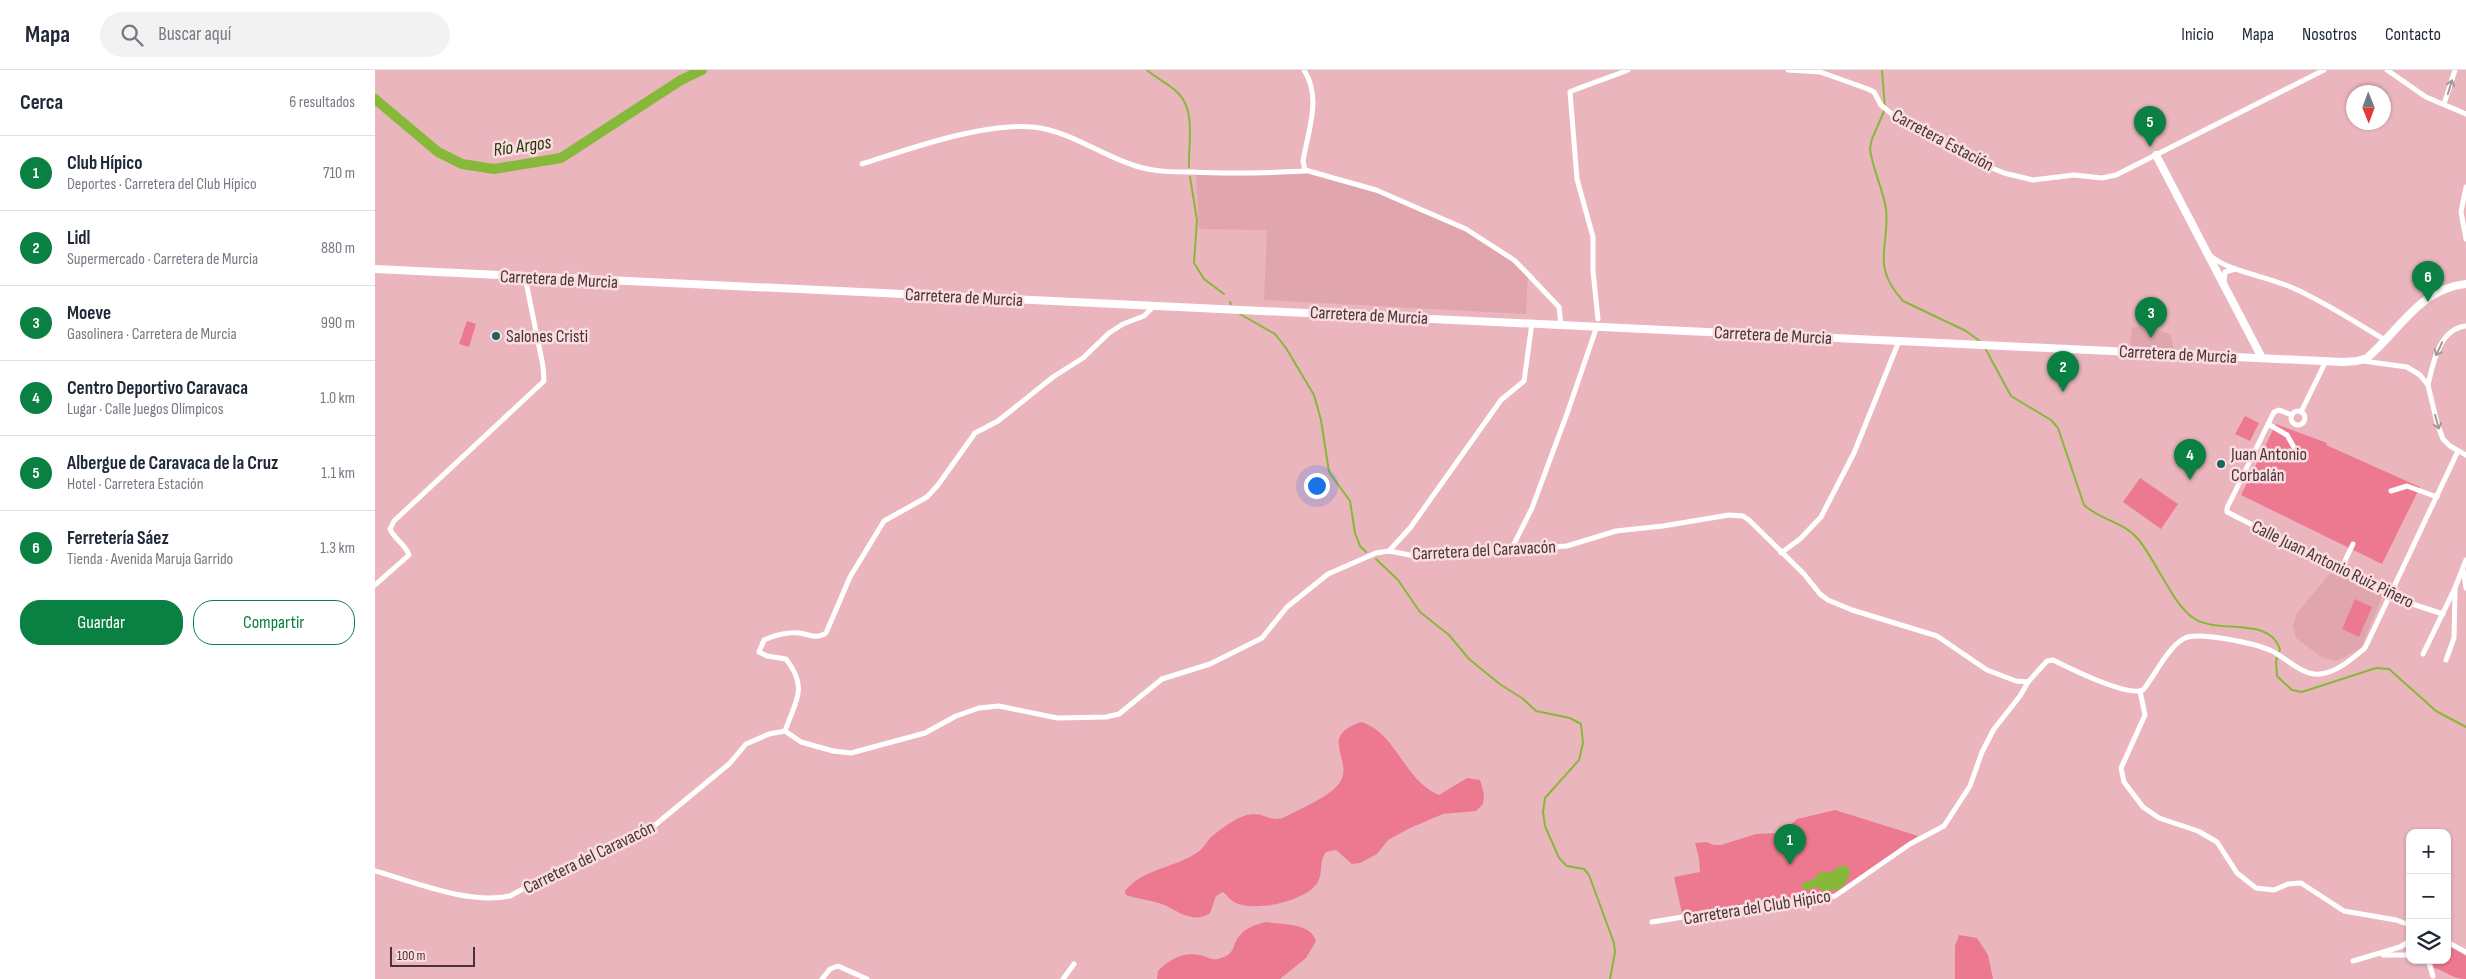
<!DOCTYPE html>
<html lang="es">
<meta charset="utf-8">
<style>
:root{--surface:#fff;--page:#f2f2f3;--text:#1f2937;--muted:#747a83;--line:#e0e1e3;--accent:#0b8043}
body{margin:0;font-family:"Sofia Sans Condensed",sans-serif;background:var(--page);color:var(--text)}
.controls{position:absolute;right:15px;bottom:15px;display:grid;overflow:hidden;border-radius:10px;box-shadow:0 1px 4px #0004}
.controls button{width:45px;height:45px;display:grid;place-items:center;padding:0;border:0;border-bottom:1px solid var(--line);background:var(--surface);color:var(--text);font:25px sans-serif}
.compass{position:absolute;left:1971px;top:15px;width:45px;height:45px;border-radius:50%;background:var(--surface);box-shadow:0 1px 4px #0004;rotate:179deg}
.scale{position:absolute;left:15px;bottom:12px;width:85px;box-sizing:border-box;padding-left:5px;border:2px solid #493336;border-top:0;font-size:14px;line-height:18px;white-space:nowrap;color:#493336;-webkit-text-stroke:4px #fadde1;paint-order:stroke}
.you{position:absolute;left:941px;top:415px;width:18px;height:18px;margin:-12px;border:4px solid #fff;border-radius:50%;background:#1a73e8;box-shadow:0 0 0 8px #1a73e833}
.badge{display:grid;place-items:center;width:32px;height:32px;border-radius:50%;background:var(--accent);color:#fff;font-size:16px;font-weight:700}
.pin{position:absolute;translate:-50% -41px;filter:drop-shadow(0 1px 2px #0008)}
.pin::after{content:'';position:absolute;top:26px;width:18px;height:15px;background:inherit;clip-path:polygon(0 0,100% 0,50% 100%)}
.list{margin:0;padding:0;list-style:none}
h2{display:flex;justify-content:space-between;align-items:center;height:65px;margin:0;padding:0 20px;font-size:21px}
h2 small{font-size:16px;font-weight:400;color:var(--muted)}
.list li{display:grid;grid-template-columns:32px 1fr auto;gap:15px;align-items:center;box-sizing:border-box;height:75px;padding:0 20px;border-top:1px solid var(--line)}
.list b{display:block;font-size:19px;white-space:nowrap}
.list p{margin:0;font-size:16px;white-space:nowrap;color:var(--muted)}
.list em{font-size:16px;font-style:normal;color:var(--muted)}
.actions{display:flex;gap:10px;padding:15px 20px}
.actions a{flex:1;padding:11px 0;border:1px solid var(--accent);border-radius:20px;text-align:center;font-size:18px;color:var(--accent)}
.actions .main{background:var(--accent);color:#fff}
.icon{flex:none;width:28px;height:28px;fill:none;stroke:currentColor;stroke-width:2;stroke-linecap:round;stroke-linejoin:round}
.map{position:relative;flex:none;width:2091px;height:909px;overflow:hidden}
header{display:flex;align-items:center;gap:30px;box-sizing:border-box;height:70px;padding:0 25px;background:var(--surface);border-bottom:1px solid var(--line)}
header strong{font-size:24px}
nav{display:flex;gap:28px;margin-inline-start:auto;font-size:18px}
.search{width:350px;height:45px;background:var(--page);display:flex;align-items:center;gap:12px;box-sizing:border-box;padding:0 18px;border-radius:28px;color:var(--muted);font-size:19px}
main{display:flex}
aside{flex:1;background:var(--surface)}
.map>svg:first-child{display:block}
</style>
<header>
<strong>Mapa</strong>
<div class="search"><svg class="icon" aria-label="search" viewBox="0 0 24 24"><circle cx="10" cy="10" r="6"/><path d="M15 15l6 6"/></svg>Buscar aquí</div>
<nav><a>Inicio</a><a>Mapa</a><a>Nosotros</a><a>Contacto</a></nav>
</header>
<main>
<aside>
<h2>Cerca<small>6 resultados</small></h2>
<ul class="list">
<li><span class="badge">1</span><div><b>Club Hípico</b><p>Deportes · Carretera del Club Hípico</p></div><em>710 m</em></li>
<li><span class="badge">2</span><div><b>Lidl</b><p>Supermercado · Carretera de Murcia</p></div><em>880 m</em></li>
<li><span class="badge">3</span><div><b>Moeve</b><p>Gasolinera · Carretera de Murcia</p></div><em>990 m</em></li>
<li><span class="badge">4</span><div><b>Centro Deportivo Caravaca</b><p>Lugar · Calle Juegos Olímpicos</p></div><em>1.0 km</em></li>
<li><span class="badge">5</span><div><b>Albergue de Caravaca de la Cruz</b><p>Hotel · Carretera Estación</p></div><em>1.1 km</em></li>
<li><span class="badge">6</span><div><b>Ferretería Sáez</b><p>Tienda · Avenida Maruja Garrido</p></div><em>1.3 km</em></li>
</ul>
<div class="actions"><a class="main">Guardar</a><a>Compartir</a></div>
</aside>
<div class="map">
<svg width="2091" height="909" viewBox="0 0 2091 909">
<rect width="100%" height="100%" fill="#ebb5bd"/>
<g fill="#e1a5ae">
<polygon points="932,101 976,112 1081,154 1118,177 1153,204 1151,244 889,230 892,160 824,159 821,103"/>
<polygon points="1757,257 1779,258 1796,265 1798,276 1803,282 1755,279"/>
<polygon points="1957,501 2008,525 1986,578 1962,591 1948,588 1921,568 1918,555 1922,543"/>
</g>
<g fill="#ed7990">
<polygon points="92,251 101,254 94,277 84,274"/>
<polygon points="1870,346 1884,353 1875,371 1860,364"/>
<polygon points="1901,354 1952,373 1951,375 2045,417 2007,494 1866,425"/>
<polygon points="1765,408 1803,434 1786,459 1748,432"/>
<polygon points="1980,529 1997,537 1984,567 1967,559"/>
<path d="M986,652C1022,663 1029,711 1064,725L1092,708L1105,710L1109,724L1108,734L1101,741L1068,744L1035,758L1013,770L1002,784L985,793L977,794L961,780L951,782C944,791 948,802 943,812C932,831 879,843 859,832C855,830 852,825 848,822L841,826L835,843C818,855 802,840 787,834C775,830 763,829 751,825L750,821C768,798 802,798 824,781C829,778 832,771 836,767C846,759 860,748 872,745C888,741 892,752 908,748C921,741 951,728 961,717C985,693 939,668 986,652Z"/>
<polygon points="1460,740 1543,766 1460,826 1381,835 1308,848 1299,807 1325,802 1324,788 1320,773 1331,772 1339,775 1346,775 1381,764 1407,763 1422,749"/>
<path d="M892,852C907,855 935,852 941,871L931,888L905,909H782L783,901C794,890 807,882 824,885C833,886 837,892 846,888C859,884 857,878 862,869C869,858 881,854 892,852Z"/>
<polygon points="1584,865 1602,868 1613,885 1618,909 1580,909 1580,876"/>
<path d="M2072,874L2091,886V909C2077,909 2071,901 2059,898L2057,890H2072Z"/>
</g>
<polygon fill="#86b939" points="1465,796 1473,796 1475,805 1466,819 1448,822 1441,816 1435,820 1428,819 1427,813 1438,810 1445,802 1456,802"/>
<g fill="none" stroke-linecap="round" stroke-linejoin="round">
<g stroke="#86b939" stroke-width="2">
<path d="M772,0C782,9 795,14 804,24C821,42 813,75 814,97"/>
<path d="M1507,0L1510,39L1497,69L1495,78C1497,99 1508,118 1511,139C1515,176 1495,195 1528,231L1591,261L1606,272"/>
<polyline points="815,107 822,150 819,193 829,209 849,224"/>
<polyline points="855,232 856,234"/>
<polyline points="865,244 900,264 911,278 939,325 946,350 954,402 975,431 980,463 985,476 991,482"/>
<path d="M1610,278L1636,326L1676,350L1683,358L1709,435C1725,450 1749,452 1763,469C1781,490 1798,536 1820,549C1844,564 1894,546 1905,579L1901,591L1902,606L1917,620L1927,622L2001,598L2014,599L2061,641L2091,657"/>
<polyline points="1001,489 1023,510 1045,542 1074,565 1094,589 1126,615 1147,628 1161,641 1195,648 1206,654 1208,673 1204,690 1170,728 1168,742 1170,756 1184,788 1192,796 1209,799 1214,805 1239,873 1240,882 1235,909"/>
</g>
<polyline stroke="#86b939" stroke-width="10" points="0,29 63,82 87,94 119,99 186,88 306,10 327,0"/>
<g stroke="#fff" stroke-width="5">
<path d="M929,0C947,28 933,61 928,91L930,100L1001,120L1091,159L1139,190L1148,199L1184,237L1186,255"/>
<polyline points="1413,0 1445,2 1493,19 1499,22 1506,35 1518,45 1545,55 1574,78 1588,86 1629,103 1658,110 1699,105 1727,108 1741,105 1949,0"/>
<polyline points="2012,0 2051,27 2091,44"/>
<polyline points="2069,34 2080,0"/>
<path d="M487,94C534,79 609,52 658,57C696,61 728,87 764,97C782,102 800,102 817,102C856,104 893,103 932,101"/>
<polyline points="2091,117 2086,142 2091,169"/>
<path d="M1836,186C1852,201 1895,207 1918,218C1950,232 1980,252 2010,270"/>
<polyline points="1849,212 1850,202 1860,199"/>
<path d="M1223,249L1218,201V167L1202,109L1195,22C1197,20 1244,4 1253,0"/>
<polyline points="1988,291 2032,297 2045,305 2053,315 2062,353 2068,369 2075,376 2091,385"/>
<path d="M2053,315C2058,293 2064,259 2091,256"/>
<circle cx="1923" cy="348" r="7"/>
<polyline points="1926,342 1951,291"/>
<polyline points="1917,345 1904,340 1899,342 1852,438 1852,442 2025,530 2068,544"/>
<polyline points="1893,354 1912,365 1920,379"/>
<polyline points="2016,421 2032,416 2062,427"/>
<polyline points="1137,478 1157,438 1193,341 1222,256"/>
<polyline points="1014,481 1035,458 1126,330 1149,311 1157,253"/>
<polyline points="1406,483 1425,469 1446,447 1479,383 1524,271"/>
<polyline points="1966,499 1978,474"/>
<polyline points="2088,500 2091,518"/>
<path d="M0,515L34,485C30,474 20,470 15,459L19,451L169,311L168,296L150,207"/>
<polyline points="2048,584 2080,518 2091,490"/>
<polyline points="2071,590 2079,568 2080,521"/>
<polyline points="1765,621 1770,645 1746,698 1749,712 1768,737 1784,748 1823,761 1842,772 1862,803 1881,818 1899,820 1913,814 1926,813 1969,841 2021,850 2035,855"/>
<path d="M410,661C420,632 434,618 411,589L392,586L384,582L389,570C399,565 413,562 424,563C434,564 441,570 451,563L475,507L509,451L552,427L563,415L600,363L623,351L678,307L708,288L734,263L748,254L769,246L779,236"/>
<path d="M0,801C39,812 94,835 135,826L194,794L242,776L274,760L354,694L371,674L394,664L410,661L426,672L458,681L476,683L550,663L581,646L604,638L624,636L682,648L731,647L744,644L787,609L835,594L887,568L912,537L953,504L1001,483L1014,481L1040,486L1192,476L1241,461L1288,456L1354,445L1368,446L1374,450L1429,504L1445,524L1453,530L1477,540L1562,566L1612,600L1641,611L1653,612"/>
<path d="M1277,852L1381,835L1433,831L1460,826L1535,774L1569,756L1595,716L1607,682L1619,659L1645,626L1653,612L1672,591L1678,590C1696,599 1752,627 1768,620C1781,604 1791,580 1808,569C1821,560 1882,574 1897,581C1911,588 1928,606 1945,604C1961,603 1978,588 1990,578L2083,381"/>
<polyline points="2072,872 2091,882"/>
<polyline points="2008,885 2035,885"/>
<polyline points="2053,890 2058,906"/>
<polyline points="1978,891 2025,877 2035,871"/>
<polyline points="447,909 455,899 463,896 492,909"/>
<polyline points="688,909 699,894"/>
</g>
<g stroke="#fff" stroke-width="8">
<polyline points="1781,85 1887,288"/>
<path d="M0,199L1968,292L1982,291L1992,288C2025,260 2044,219 2091,214"/>
</g>
</g>
<defs><path id="oneway-shaft" d="M-6 0H5M1.5-3L5.5 0L1.5 3" fill="none" stroke-width="1.6" stroke-linecap="round" stroke-linejoin="round" transform="scale(1.25)"/></defs>
<g stroke="#a4999a">
<use href="#oneway-shaft" transform="translate(2075 17) rotate(-73)"/>
<use href="#oneway-shaft" transform="translate(2064 279) rotate(115)"/>
<use href="#oneway-shaft" transform="translate(2062 352) rotate(75)"/>
</g>
<g fill="#186560" stroke="#fadde1" stroke-width="2">
<circle cx="121" cy="266" r="5"/>
<circle cx="1846" cy="394" r="5"/>
</g>
<g text-anchor="middle" stroke-width="5" stroke-linejoin="round" paint-order="stroke">
<g font-size="18" fill="#493336" stroke="#fadde1">
<text transform="translate(1568 70) rotate(28)" y="6">Carretera Estación</text>
<text transform="translate(184 209) rotate(3)" y="6">Carretera de Murcia</text>
<text transform="translate(589 227) rotate(3)" y="6">Carretera de Murcia</text>
<text transform="translate(994 245) rotate(3)" y="6">Carretera de Murcia</text>
<text transform="translate(1398 265) rotate(3)" y="6">Carretera de Murcia</text>
<text transform="translate(1803 284) rotate(3)" y="6">Carretera de Murcia</text>
<text transform="translate(1109 480) rotate(-3)" y="6">Carretera del Caravacón</text>
<text transform="translate(1958 494) rotate(26)" y="6">Calle Juan Antonio Ruiz Piñero</text>
<text transform="translate(214 787) rotate(-26)" y="6">Carretera del Caravacón</text>
<text transform="translate(1382 837) rotate(-9)" y="6">Carretera del Club Hípico</text>
</g>
<g font-size="18" fill="#493336" stroke="#fadde1" text-anchor="start">
<text x="131" y="272">Salones Cristi</text>
<text x="1856" y="390">Juan Antonio<tspan x="1856" dy="21">Corbalán</tspan></text>
</g>
<g font-size="19" font-style="italic" fill="#263a06" stroke="#fadde1">
<text transform="translate(147 75) rotate(-8)" y="7">Río Argos</text>
</g>
</g>
</svg>
<div class="controls">
<button>+</button>
<button>−</button>
<button><svg class="icon" aria-label="layers" viewBox="0 0 24 24"><path d="M12 4l9 5-9 5-9-5zM3 14l9 5 9-5"/></svg></button>
</div>
<svg class="compass" viewBox="-18 -18 36 36"><path d="M0-13l5 13h-10z" fill="#e53935"/><path d="M0 13l5-13h-10z" fill="#747a83"/></svg>
<div class="scale">100 m</div>
<div class="you"></div>
<div class="pin badge" style="left:1415px;top:795px">1</div>
<div class="pin badge" style="left:1688px;top:322px">2</div>
<div class="pin badge" style="left:1776px;top:268px">3</div>
<div class="pin badge" style="left:1815px;top:410px">4</div>
<div class="pin badge" style="left:1775px;top:77px">5</div>
<div class="pin badge" style="left:2053px;top:232px">6</div>
</div>
</main>
